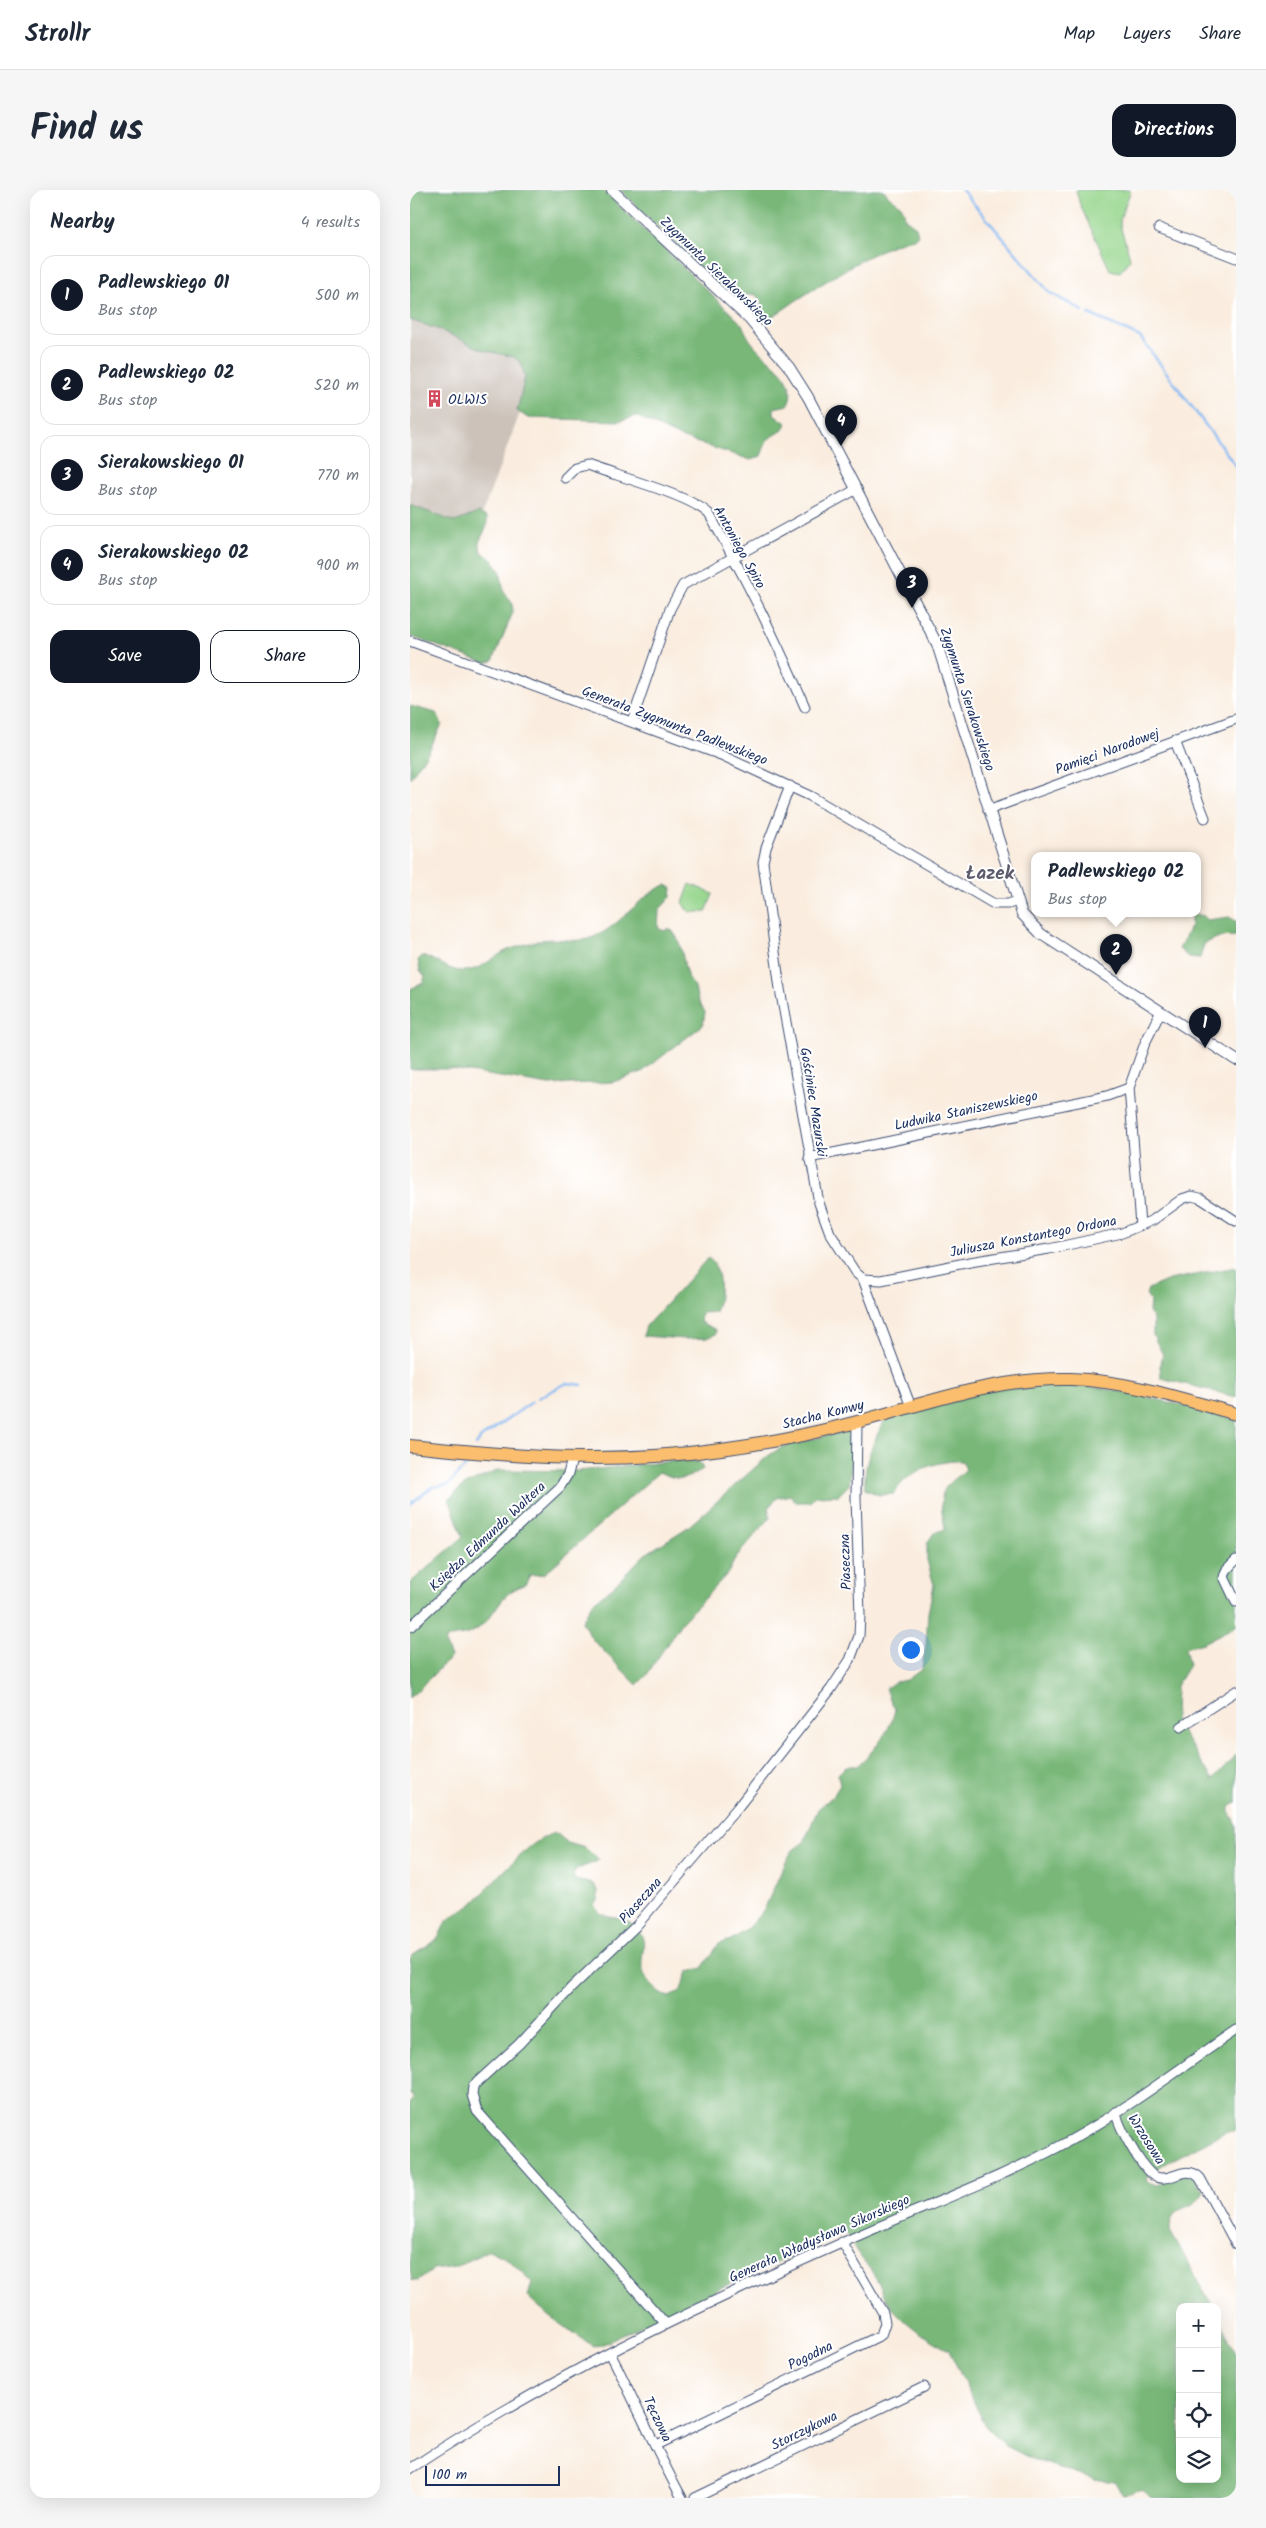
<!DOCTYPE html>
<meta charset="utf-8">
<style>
:root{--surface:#fff;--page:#f6f6f7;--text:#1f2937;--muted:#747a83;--line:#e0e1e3;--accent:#111827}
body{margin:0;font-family:Kalam,sans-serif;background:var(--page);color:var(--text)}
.controls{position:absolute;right:15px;bottom:15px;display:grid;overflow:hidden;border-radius:10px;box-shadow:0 5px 20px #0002}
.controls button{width:45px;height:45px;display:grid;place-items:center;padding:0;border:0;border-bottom:1px solid var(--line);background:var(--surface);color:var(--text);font:25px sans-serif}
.scale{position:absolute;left:15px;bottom:12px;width:135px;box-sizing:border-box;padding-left:5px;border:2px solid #1b2f5e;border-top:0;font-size:14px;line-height:18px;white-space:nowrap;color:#1b2f5e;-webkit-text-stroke:4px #fff;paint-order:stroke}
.you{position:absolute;left:500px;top:1459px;width:18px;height:18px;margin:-12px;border:4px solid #fff;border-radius:50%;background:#1a73e8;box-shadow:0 0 0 8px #1a73e833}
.badge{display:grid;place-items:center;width:32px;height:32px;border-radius:50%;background:var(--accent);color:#fff;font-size:16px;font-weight:700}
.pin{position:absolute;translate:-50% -41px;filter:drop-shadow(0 1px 2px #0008)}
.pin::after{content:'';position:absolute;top:26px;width:18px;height:15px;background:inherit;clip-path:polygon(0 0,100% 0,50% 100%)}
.popup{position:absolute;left:621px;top:662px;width:170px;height:65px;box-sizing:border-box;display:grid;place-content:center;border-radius:10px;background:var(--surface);filter:drop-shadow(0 1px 4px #0005);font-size:16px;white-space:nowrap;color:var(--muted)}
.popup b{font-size:19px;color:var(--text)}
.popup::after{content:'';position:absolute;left:50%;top:100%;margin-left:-10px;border:10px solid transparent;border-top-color:var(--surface)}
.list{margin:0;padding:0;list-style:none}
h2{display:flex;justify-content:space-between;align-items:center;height:65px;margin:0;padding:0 20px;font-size:21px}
h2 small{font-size:16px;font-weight:400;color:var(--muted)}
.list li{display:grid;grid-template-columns:32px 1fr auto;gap:15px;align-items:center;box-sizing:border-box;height:80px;margin:0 10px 10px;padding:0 10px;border:1px solid var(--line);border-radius:15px}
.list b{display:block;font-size:19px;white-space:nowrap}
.list p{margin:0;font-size:16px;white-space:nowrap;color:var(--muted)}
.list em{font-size:16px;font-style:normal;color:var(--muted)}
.actions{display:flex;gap:10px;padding:15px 20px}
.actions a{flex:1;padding:11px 0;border:1px solid var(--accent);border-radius:15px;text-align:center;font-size:18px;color:var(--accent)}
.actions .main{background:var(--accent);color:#fff}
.icon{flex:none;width:28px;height:28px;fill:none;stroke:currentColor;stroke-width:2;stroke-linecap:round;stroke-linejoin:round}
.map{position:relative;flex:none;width:826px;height:2308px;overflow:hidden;border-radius:15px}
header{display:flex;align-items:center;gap:30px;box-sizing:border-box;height:70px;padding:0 25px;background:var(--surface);border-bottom:1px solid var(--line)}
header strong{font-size:24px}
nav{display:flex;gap:28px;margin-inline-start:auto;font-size:18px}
.intro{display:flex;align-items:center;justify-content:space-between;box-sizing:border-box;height:120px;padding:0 30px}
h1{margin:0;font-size:35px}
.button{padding:12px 22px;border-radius:15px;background:var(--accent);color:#fff;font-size:18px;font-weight:700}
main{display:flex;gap:30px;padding:0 30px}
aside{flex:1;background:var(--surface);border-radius:15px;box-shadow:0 5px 20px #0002}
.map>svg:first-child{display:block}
</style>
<header>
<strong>Strollr</strong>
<nav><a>Map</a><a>Layers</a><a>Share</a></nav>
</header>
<div class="intro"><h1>Find us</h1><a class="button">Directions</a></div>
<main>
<aside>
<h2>Nearby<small>4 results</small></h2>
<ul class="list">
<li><span class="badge">1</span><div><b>Padlewskiego 01</b><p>Bus stop</p></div><em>500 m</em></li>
<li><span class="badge">2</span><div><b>Padlewskiego 02</b><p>Bus stop</p></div><em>520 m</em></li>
<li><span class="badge">3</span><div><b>Sierakowskiego 01</b><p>Bus stop</p></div><em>770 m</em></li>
<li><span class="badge">4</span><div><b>Sierakowskiego 02</b><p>Bus stop</p></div><em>900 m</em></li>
</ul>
<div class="actions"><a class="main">Save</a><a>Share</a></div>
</aside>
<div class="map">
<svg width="826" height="2308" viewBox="0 0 826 2308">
<rect width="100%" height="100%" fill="#fff"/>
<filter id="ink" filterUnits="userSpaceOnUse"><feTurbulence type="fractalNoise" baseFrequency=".02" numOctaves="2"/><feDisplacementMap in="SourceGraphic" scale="10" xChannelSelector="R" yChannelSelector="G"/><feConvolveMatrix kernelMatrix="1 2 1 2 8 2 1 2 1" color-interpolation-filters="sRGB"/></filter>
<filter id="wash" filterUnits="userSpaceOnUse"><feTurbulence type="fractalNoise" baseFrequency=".0096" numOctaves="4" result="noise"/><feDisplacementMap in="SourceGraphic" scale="20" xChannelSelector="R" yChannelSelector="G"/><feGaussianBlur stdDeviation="1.12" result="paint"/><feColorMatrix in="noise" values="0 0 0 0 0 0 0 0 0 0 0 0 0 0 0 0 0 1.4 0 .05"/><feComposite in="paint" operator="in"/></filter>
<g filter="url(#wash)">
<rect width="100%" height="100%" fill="#faeddf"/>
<polygon fill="#ccc2b9" points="0,130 131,167 66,340 0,317"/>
<g fill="#96d68d" stroke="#588276">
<path d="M666,0H720C720,8 710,22 710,34C710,38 719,61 720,69L710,82L700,80L670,15Z"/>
<polygon points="280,694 303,704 296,722 281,722 276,719 273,713"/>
</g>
<g fill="#78b778" stroke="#4a736b">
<path d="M0,0H193L332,134C336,144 340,152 349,160C364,176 389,190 378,215L364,218V224L376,233L373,240L357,250L351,266L341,270L270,247L226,226L209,231L118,228L107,221L115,187L111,173L104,167L73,160L30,140L0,130Z"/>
<path d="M210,0H474C483,14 494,10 495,29L506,37L508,45L504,49C471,54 417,91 387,110C378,116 368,124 357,129L352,124L351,110L344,104L326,107L318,105Z"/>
<polygon points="0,315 45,332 68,323 77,327 77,336 69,352 71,361 83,371 90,381 94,401 102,413 103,422 83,471 75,473 0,446"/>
<polygon points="0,516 26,523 32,534 19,561 0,588"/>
<path d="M256,695L262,698L261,707L249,720L248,738L254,741L259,738C273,748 272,772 278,788C279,791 284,794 285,797C287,809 288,811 295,822L293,835L232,882L203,892L139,895L41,879H0V799L13,793L15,786L10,780L8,770L12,766C26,768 36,780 51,781C71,782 81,767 98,760C107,757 118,753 127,751C151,745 166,757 190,744C214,731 233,703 256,695Z"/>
<polygon points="784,724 794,726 797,730 819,727 826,731 826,746 809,747 794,754 790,768 778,767 769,759 781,735 781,727"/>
<path d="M298,1068C313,1078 311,1107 305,1122L291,1123L290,1132L306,1140V1144L297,1148L275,1149L233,1146L236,1136Z"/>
<polygon points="826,1077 826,1207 751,1188 750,1176 753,1165 743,1145 743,1129 739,1122 740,1111 736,1105 738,1099 759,1090"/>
<path d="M642,1193C706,1197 765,1213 826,1230V1436L793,1453L775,1458L779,1475L766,1496L765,1531L803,1590L826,1565V1613L820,1617V1623L826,1635V1941H817L745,1979L737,1986L736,1991L748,1995L776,1983L783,1986L794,2001C785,2024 759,2011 760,2041L803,2117H770V2289H807V2125L826,2163V2308H741L732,2299L714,2305L704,2292L684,2289L622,2269L596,2256L576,2237L539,2160C518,2150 488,2129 476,2109C472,2102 470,2094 466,2088C456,2072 443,2060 435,2042L308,2099L192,2155L183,2156L138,2125L118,2107L122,2092L99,2070L79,2060L46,2077L23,2080L8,2091L2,2090L0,2078V1912L4,1909L0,1903V1768C7,1761 15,1759 22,1753C30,1748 32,1738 37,1731C44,1724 55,1720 62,1714C83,1695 120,1647 146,1643L158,1653L175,1658L188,1669L186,1672L167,1679L163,1685L165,1690L184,1694L188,1700V1709L184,1714C192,1735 215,1720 230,1743C236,1752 233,1759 232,1769C230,1787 244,1801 259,1807L270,1802L278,1782L292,1778L309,1754L321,1750L335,1741L354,1720L376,1671L383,1660L394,1652L408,1619L423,1606L430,1595L428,1584L436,1576H447C464,1561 481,1541 485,1519L475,1499L485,1492L497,1490L512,1479L516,1455L518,1423L524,1395L517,1370V1353L524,1343L535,1339C533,1325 527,1308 537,1295C542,1290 549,1287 556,1279L552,1271C528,1270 496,1281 484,1304L469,1305L455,1299C453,1273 463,1253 474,1231L589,1197Z"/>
<polygon points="439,1240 444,1251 439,1295 429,1305 405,1306 400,1312 386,1312 380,1305 367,1308 359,1317 360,1328 326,1367 318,1383 271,1433 236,1486 227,1495 182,1449 172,1432 182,1413 204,1396 234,1365 278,1337 358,1266 372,1257"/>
<path d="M274,1270L289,1272L293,1279C274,1291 270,1291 249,1282L134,1384L120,1385L115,1395C87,1403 88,1425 66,1440C54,1448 45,1443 34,1451L41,1467L0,1508V1393L53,1347L39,1309L53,1296L88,1280L168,1281Z"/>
</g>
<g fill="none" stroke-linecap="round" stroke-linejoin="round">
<g stroke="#85b9f3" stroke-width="2.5">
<polyline points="552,0 640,103 673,121"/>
<polyline points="679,124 730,147 826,276"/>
<polyline points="128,1208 157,1193 172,1195"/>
<polyline points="66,1255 71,1248 122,1212"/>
<polyline points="0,1314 22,1297 38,1295 62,1269"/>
</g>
</g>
</g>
<g filter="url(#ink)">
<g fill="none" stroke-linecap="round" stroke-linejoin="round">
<defs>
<g id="minor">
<polyline points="749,38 826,68"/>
<path d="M155,288L165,278L177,275C206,286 280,305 299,324C335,386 367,452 395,517"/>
<polyline points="0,451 311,565 400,606 584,714 599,714 606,711"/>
<polyline points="222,531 260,419 273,395 447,299"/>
<polyline points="765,551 795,628"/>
<polyline points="380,596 356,658 353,672 370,799 409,1013 420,1043 445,1082 453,1089 501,1217"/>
<polyline points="578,620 826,529"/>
<polyline points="399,968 697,906 719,898"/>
<polyline points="730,1035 719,898 735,853 750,823"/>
<polyline points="453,1089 471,1090 560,1072 639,1059 712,1043 743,1030 772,1009 781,1006 790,1008 826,1031"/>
<polyline points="826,1370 817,1379 814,1387 826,1412"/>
<polyline points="0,1437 150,1297 158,1284 162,1269"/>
<polyline points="771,1537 826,1501"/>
<path d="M706,1922C708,1936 733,1982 746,1987C762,1993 775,1973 790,1988L826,2054"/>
<polyline points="255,2133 67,1921 62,1905 63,1896 109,1854 162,1797 226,1736 328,1617 421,1499 440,1470 449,1446 450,1425 446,1308 447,1232"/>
<path d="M200,2163C225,2211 246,2261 272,2308"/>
<polyline points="246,2255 471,2145 475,2133 473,2123 432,2052"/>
<path d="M0,2279C136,2189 284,2118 434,2052C509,2018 589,1990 661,1950C718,1918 772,1877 826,1840"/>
<polyline points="285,2308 514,2197"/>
</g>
<polyline id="tertiary" points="202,0 339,129 379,177 398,207 527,454 612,724 631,744 826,870"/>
<path id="primary" d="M0,1256C109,1267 202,1275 311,1259C357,1253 402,1244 447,1232C518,1213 587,1187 661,1189C718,1191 772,1209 826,1224"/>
</defs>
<use href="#minor" stroke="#3c4c71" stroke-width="11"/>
<use href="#tertiary" stroke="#3c4c71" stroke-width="12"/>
<use href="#primary" stroke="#3c4c71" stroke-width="14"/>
<use href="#minor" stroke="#fff" stroke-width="9"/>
<use href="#tertiary" stroke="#fff" stroke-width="10"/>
<use href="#primary" stroke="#fbbe6e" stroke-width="12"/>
</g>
</g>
<defs>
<symbol id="building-bare" viewBox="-9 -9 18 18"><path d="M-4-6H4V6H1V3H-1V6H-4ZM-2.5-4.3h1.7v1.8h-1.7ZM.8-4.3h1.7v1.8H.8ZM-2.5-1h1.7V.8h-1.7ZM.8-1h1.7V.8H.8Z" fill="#d1495b" stroke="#fff" stroke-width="2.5" paint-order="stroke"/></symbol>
</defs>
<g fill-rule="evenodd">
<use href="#building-bare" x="12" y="196" width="25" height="25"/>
</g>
<g text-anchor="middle" stroke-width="4" stroke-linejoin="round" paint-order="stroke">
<g font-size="14" fill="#1b2f5e" stroke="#fff">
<text transform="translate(307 81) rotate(44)" y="5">Zygmunta Sierakowskiego</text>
<text transform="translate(330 357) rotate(61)" y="5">Antoniego Spiro</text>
<text transform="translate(558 509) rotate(72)" y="5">Zygmunta Sierakowskiego</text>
<text transform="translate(265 535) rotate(21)" y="5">Generała Zygmunta Padlewskiego</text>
<text transform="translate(697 561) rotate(-20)" y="5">Pamięci Narodowej</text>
<text transform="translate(404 912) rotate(81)" y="5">Gościniec Mazurski</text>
<text transform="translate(556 920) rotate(-12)" y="5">Ludwika Staniszewskiego</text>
<text transform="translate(623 1046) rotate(-11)" y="5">Juliusza Konstantego Ordona</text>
<text transform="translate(413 1224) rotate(-14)" y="5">Stacha Konwy</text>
<text transform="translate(77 1346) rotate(-43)" y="5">Księdza Edmunda Waltera</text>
<text transform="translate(435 1372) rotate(-92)" y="5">Piaseczna</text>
<text transform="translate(230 1710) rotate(-48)" y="5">Piaseczna</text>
<text transform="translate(737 1949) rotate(58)" y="5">Wrzosowa</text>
<text transform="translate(409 2048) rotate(-24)" y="5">Generała Władysława Sikorskiego</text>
<text transform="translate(400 2165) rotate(-26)" y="5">Pogodna</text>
<text transform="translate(248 2229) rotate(65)" y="5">Tęczowa</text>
<text transform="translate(394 2240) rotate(-26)" y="5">Storczykowa</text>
</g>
<g font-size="14" fill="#1b2f5e" stroke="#fff" text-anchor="start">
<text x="38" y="214">OLWIS</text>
</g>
<g font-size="19" font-weight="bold" fill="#5d5c6c" stroke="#fff">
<text x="580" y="689">Łazek</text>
</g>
</g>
</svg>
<div class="controls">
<button>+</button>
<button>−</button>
<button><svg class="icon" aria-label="locate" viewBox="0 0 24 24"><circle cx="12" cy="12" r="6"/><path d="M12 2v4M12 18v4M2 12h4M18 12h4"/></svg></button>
<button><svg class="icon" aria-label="layers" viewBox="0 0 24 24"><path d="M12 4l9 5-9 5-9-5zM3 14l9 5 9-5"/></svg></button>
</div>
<div class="scale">100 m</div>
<div class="you"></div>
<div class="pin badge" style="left:795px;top:858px">1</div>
<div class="pin badge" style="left:706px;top:785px">2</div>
<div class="popup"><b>Padlewskiego 02</b>Bus stop</div>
<div class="pin badge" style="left:502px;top:418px">3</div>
<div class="pin badge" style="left:431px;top:256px">4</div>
</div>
</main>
